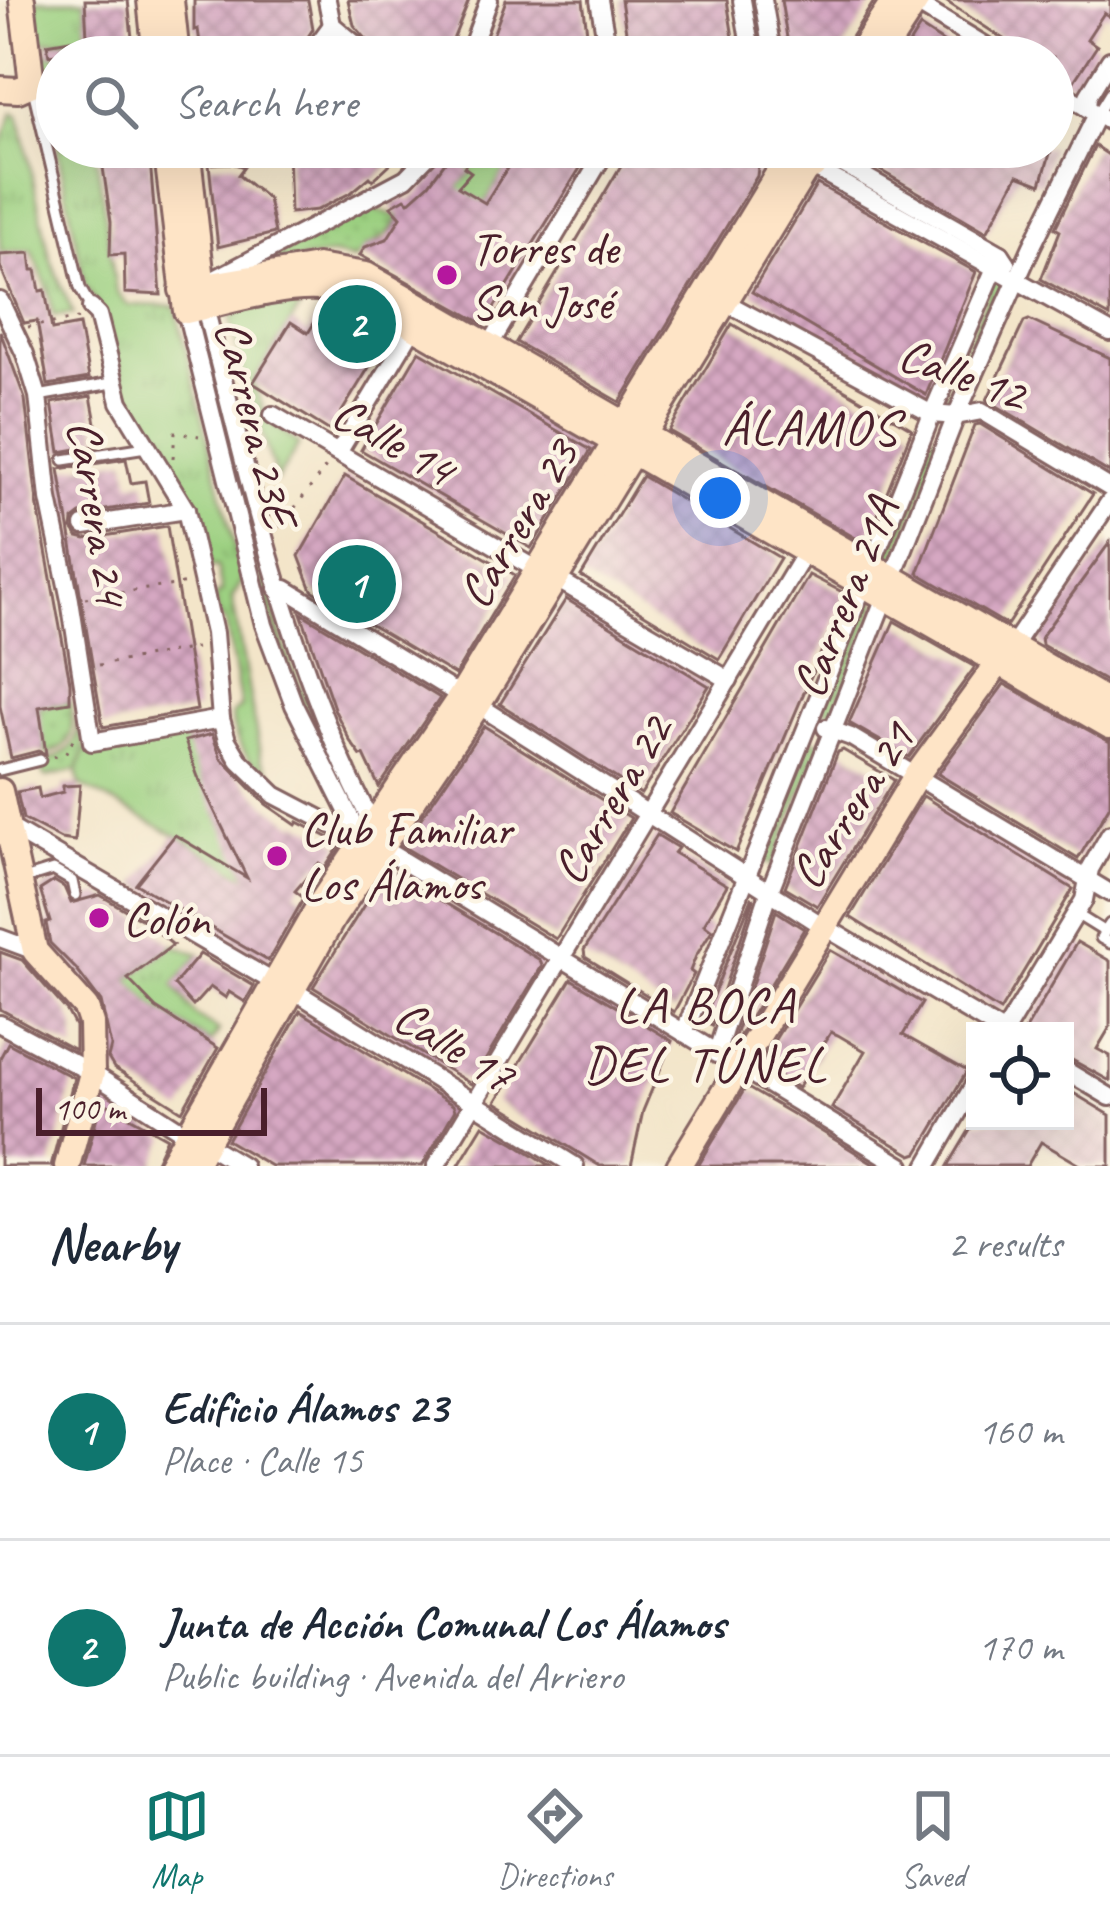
<!DOCTYPE html>
<meta charset="utf-8">
<style>
:root{--surface:#fff;--page:#f6f6f7;--text:#1f2937;--muted:#747a83;--line:#e0e1e3;--accent:#0f766e}
body{margin:0;font-family:Caveat,sans-serif;background:var(--page);color:var(--text)}
.controls{position:absolute;right:36px;bottom:36px;display:grid;overflow:hidden;border-radius:0px;box-shadow:0 12px 48px #0002}
.controls button{width:108px;height:108px;display:grid;place-items:center;padding:0;border:0;border-bottom:3px solid var(--line);background:var(--surface);color:var(--text);font:60px sans-serif}
.scale{position:absolute;left:36px;bottom:30px;width:231px;box-sizing:border-box;padding-left:12px;border:6px solid #4a1f2b;border-top:0;font-size:33px;line-height:42px;white-space:nowrap;color:#4a1f2b;-webkit-text-stroke:9px #fcf5e5;paint-order:stroke}
.you{position:absolute;left:720px;top:498px;width:42px;height:42px;margin:-30px;border:9px solid #fff;border-radius:50%;background:#1a73e8;box-shadow:0 0 0 18px #1a73e833}
.badge{display:grid;place-items:center;width:78px;height:78px;border-radius:50%;background:var(--accent);color:#fff;font-size:39px;font-weight:700}
.pin{position:absolute;translate:-50% -50%;border:6px solid #fff;box-shadow:0 3px 12px #0006}
.list{margin:0;padding:0;list-style:none}
h2{display:flex;justify-content:space-between;align-items:center;height:156px;margin:0;padding:0 48px;font-size:51px}
h2 small{font-size:39px;font-weight:400;color:var(--muted)}
.list li{display:grid;grid-template-columns:78px 1fr auto;gap:36px;align-items:center;box-sizing:border-box;height:216px;padding:0 48px;border-top:3px solid var(--line)}
.list b{display:block;font-size:45px;white-space:nowrap}
.list p{margin:0;font-size:39px;white-space:nowrap;color:var(--muted)}
.list em{font-size:39px;font-style:normal;color:var(--muted)}
.icon{flex:none;width:66px;height:66px;fill:none;stroke:currentColor;stroke-width:2;stroke-linecap:round;stroke-linejoin:round}
.map{position:relative;flex:none;width:1110px;height:1166px;overflow:hidden}
.search{position:absolute;background:var(--surface);box-shadow:0 12px 48px #0002;left:36px;right:36px;top:36px;height:132px;display:flex;align-items:center;gap:30px;box-sizing:border-box;padding:0 42px;border-radius:66px;color:var(--muted);font-size:45px}
.sheet{height:588px;background:var(--surface)}
nav{display:flex;justify-content:space-around;align-items:center;box-sizing:border-box;height:168px;border-top:3px solid var(--line);background:var(--surface);font-size:33px;color:var(--muted)}
nav a{display:grid;justify-items:center;gap:6px}
nav .on{color:var(--accent)}
.map>svg:first-child{display:block}
</style>
<div class="map">
<svg width="1110" height="1166" viewBox="0 0 1110 1166">
<defs>
<pattern id="grass-tufts" width="24" height="20" patternUnits="userSpaceOnUse" patternTransform="scale(3)"><rect width="24" height="20" fill="#9cd081"/><path d="M3 7l-1-3M5 7V3M7 7l1-3M15 17l-1-3M17 17v-4M19 17l1-3" fill="none" stroke="#88b270"/></pattern>
<pattern id="garden-dots" width="8" height="8" patternUnits="userSpaceOnUse" patternTransform="scale(3)"><rect width="8" height="8" fill="#9cd081"/><path d="M2 2h.1M6 6h.1" fill="none" stroke="#88b270" stroke-width="1.8" stroke-linecap="round"/></pattern>
<pattern id="building-cross-hatch" width="8" height="8" patternUnits="userSpaceOnUse" patternTransform="scale(3)"><rect width="8" height="8" fill="#d6a8c2"/><path d="M0 0l8 8M0 8l8-8" fill="none" stroke="#b0889e"/></pattern>
</defs>
<rect width="100%" height="100%" fill="#fcf5e5"/>
<filter id="ink" filterUnits="userSpaceOnUse"><feTurbulence type="fractalNoise" baseFrequency=".00833" numOctaves="2"/><feDisplacementMap in="SourceGraphic" scale="24" xChannelSelector="R" yChannelSelector="G"/><feConvolveMatrix kernelMatrix="1 2 1 2 8 2 1 2 1" color-interpolation-filters="sRGB"/></filter>
<filter id="wash" filterUnits="userSpaceOnUse"><feTurbulence type="fractalNoise" baseFrequency=".004" numOctaves="4" result="noise"/><feDisplacementMap in="SourceGraphic" scale="48" xChannelSelector="R" yChannelSelector="G"/><feGaussianBlur stdDeviation="2.7" result="paint"/><feColorMatrix in="noise" values="0 0 0 0 0 0 0 0 0 0 0 0 0 0 0 0 0 1.4 0 .05"/><feComposite in="paint" operator="in"/></filter>
<g filter="url(#wash)">
<rect width="100%" height="100%" fill="#f3e5c9"/>
<g fill="url(#grass-tufts)" stroke="#737856" stroke-width="3">
<polygon points="35,0 85,0 89,57 57,57 57,145 41,56 78,50 76,39 38,42"/>
<polygon points="13,112 19,114 50,257 73,314 54,316 48,290 32,250 0,252 0,147"/>
<path d="M57,147H95L116,291L128,305L175,306L243,580L232,598L261,759L279,785C256,773 231,742 232,714L241,707L226,623L218,615L215,596L222,592L217,566L210,567L200,511L126,391L105,317L85,285Z"/>
<polygon points="476,147 511,147 511,153 516,154 485,203 448,197 471,173 464,167"/>
<polygon points="305,300 253,383 269,421 299,444 277,480 246,384 230,319 245,303"/>
<polygon points="183,732 185,741 274,894 175,835 80,785 77,770 85,750"/>
<polygon points="173,945 200,954 174,985 196,1016 219,1031 211,1043 155,1008 128,979"/>
</g>
<g fill="url(#garden-dots)" stroke="#737856" stroke-width="3">
<path d="M371,208L399,217C387,243 371,239 355,260L332,255L253,267Z"/>
<polygon points="997,273 1007,277 954,405 944,401"/>
<polygon points="206,348 278,624 291,666 351,797 347,799 287,668 274,626 201,349"/>
<polygon points="933,435 943,439 890,569 880,565"/>
<polygon points="867,599 877,603 833,712 823,708"/>
<path d="M70,702C73,728 76,747 46,754L36,712L39,707Z"/>
<path d="M77,719L85,750L77,770L46,777L38,765C62,754 80,751 77,719Z"/>
<polygon points="812,739 821,743 772,865 763,861"/>
</g>
<g id="blocks">
<g fill="url(#building-cross-hatch)">
<polygon points="85,0 128,0 134,57 78,57 78,51 49,55 47,44 87,37"/>
<polygon points="194,0 308,0 313,29 305,41 302,57 202,57 198,29 194,30"/>
<polygon points="348,0 469,0 446,57 371,57 368,41 354,25"/>
<polygon points="506,0 583,0 590,57 485,57"/>
<polygon points="621,0 727,0 736,57 630,57"/>
<polygon points="781,0 875,0 838,57 790,57"/>
<polygon points="944,0 1110,0 1110,17 1104,13 1087,39 1097,46 1072,84 1053,72 1053,57 1031,57"/>
<polygon points="920,27 966,57 901,57"/>
<polygon points="1095,146 1110,156 1110,317 1041,279 1060,231 1055,228"/>
<polygon points="100,147 149,147 161,295 125,293 124,254 110,255 111,222"/>
<polygon points="288,147 408,147 373,180 370,177 352,192 317,210 290,213"/>
<polygon points="456,147 476,147 464,167 471,172 458,187 485,203 511,162 511,147 593,147 484,324 360,255 365,247 387,239 401,217 391,206 405,198 409,202 429,184"/>
<polygon points="632,147 750,147 758,168 757,176 620,402 516,342"/>
<polygon points="840,147 1052,147 1041,184 1018,175 987,232"/>
<polygon points="232,163 244,167 238,175 268,199 275,233 218,247 209,164"/>
<polygon points="817,184 976,272 926,395 752,292"/>
<polygon points="30,253 32,270 36,270 40,291 45,290 52,330 79,325 89,378 48,385 37,321 24,323 0,266 0,255"/>
<polygon points="343,311 350,315 354,311 390,333 330,431 253,383 291,322 308,333 320,314 332,316 334,312 340,315"/>
<polygon points="1029,320 1110,358 1110,473 987,400 1024,322"/>
<polygon points="732,324 912,429 866,544 669,431"/>
<polygon points="0,331 25,399 37,502 70,682 70,702 39,707 46,754 38,751 11,758 0,706"/>
<polygon points="419,351 591,450 531,548 361,450"/>
<polygon points="91,396 100,445 60,452 52,403"/>
<polygon points="980,424 1093,494 1007,625 918,573 975,425"/>
<polygon points="126,459 131,483 145,481 149,503 81,514 73,520 72,529 78,537 86,539 167,526 197,710 103,727 59,469"/>
<polygon points="345,476 515,575 455,675 312,590 299,556"/>
<polygon points="642,476 780,558 719,659 581,576"/>
<polygon points="1110,542 1110,684 1042,645 1041,637"/>
<polygon points="809,575 846,594 736,852 670,813"/>
<polygon points="566,599 709,686 641,794 500,704"/>
<polygon points="301,613 440,698 379,787 364,755 361,756 350,741 335,711"/>
<polygon points="894,621 975,667 909,757 849,723"/>
<polygon points="1004,684 1110,742 1110,805 1078,859 938,774"/>
<polygon points="484,726 631,818 556,939 402,846"/>
<polygon points="212,734 221,758 266,804 296,825 298,822 341,844 325,868 319,863 295,891 304,898 268,961 136,884 175,835 247,878 198,777 185,741"/>
<polygon points="843,750 894,780 817,906 785,887 838,752"/>
<polygon points="80,785 75,841 61,839 23,819 17,792 38,788 40,798 63,792 63,786"/>
<polygon points="923,796 1073,889 1000,1011 850,917"/>
<polygon points="657,835 678,848 674,853 727,885 704,924 712,930 696,956 690,971 694,974 674,1012 585,957 584,950"/>
<polygon points="387,868 540,960 542,966 471,1084 313,987"/>
<polygon points="54,881 64,887 71,903 100,895 146,922 173,945 128,979 156,1008 218,1048 182,1111 114,1068 108,1058 111,1046 101,1002 76,969 50,943 46,923 50,922 40,890"/>
<polygon points="752,898 754,899 712,1025 708,1023 711,1015 706,1013"/>
<polygon points="776,911 804,929 735,1043 733,1042"/>
<polygon points="1077,942 1110,961 1110,1027 1097,1049 1110,1056 1110,1081 1065,1056 1065,1031 1025,1031"/>
<polygon points="830,950 922,1003 903,1035 967,1071 918,1153 912,1155 832,1108 865,1051 838,1035 831,1032 798,1088 760,1064"/>
<polygon points="0,952 22,960 67,1011 75,1026 75,1050 0,1009"/>
<polygon points="200,954 254,986 245,1002 229,992 226,998 210,987 193,1006 174,985"/>
<polygon points="571,979 672,1041 643,1111 631,1166 600,1166 496,1102"/>
<polygon points="300,1011 453,1105 455,1110 422,1166 271,1166 227,1140"/>
<polygon points="8,1043 74,1078 51,1166 0,1166 0,1058"/>
<polygon points="746,1087 811,1125 878,1166 698,1166"/>
<polygon points="1065,1088 1110,1115 1110,1166 1082,1166 1041,1142 1027,1166 948,1166 975,1121 1065,1121"/>
<polygon points="101,1101 167,1138 154,1166 84,1166"/>
<polygon points="483,1125 515,1143 551,1166 458,1166"/>
</g>
</g>
</g>
<g filter="url(#ink)">
<use href="#blocks" fill-opacity="0" stroke="#856462" stroke-width="3"/>
<g fill="none" stroke-linecap="round" stroke-linejoin="round">
<defs>
<g id="lane">
<polyline points="33,89 80,288 91,308"/>
<polyline points="1097,114 1110,93"/>
<polyline points="38,396 112,383"/>
<polyline points="64,460 146,447"/>
<polyline points="0,770 40,760"/>
<polyline points="24,879 53,870 72,881 75,895"/>
<polyline points="1076,914 1105,932"/>
<polyline points="1110,924 1101,938 1110,943"/>
</g>
<g id="street">
<polyline points="327,0 332,25 356,45 358,57"/>
<polyline points="599,0 609,57"/>
<polyline points="742,0 752,57"/>
<polyline points="763,0 773,57"/>
<polyline points="915,3 1004,57"/>
<polyline points="315,57 316,47 332,25"/>
<polyline points="468,57 489,0"/>
<polyline points="1053,87 1110,122"/>
<polyline points="1087,108 1088,96 1110,60"/>
<polyline points="824,149 834,159 1001,254 1007,263"/>
<polyline points="813,167 1110,332"/>
<polyline points="213,280 406,178 436,147"/>
<polyline points="0,301 25,354 38,396 49,499 70,600 92,742 221,719"/>
<polyline points="723,301 932,414 956,416 982,411 1110,488"/>
<path d="M205,307C250,483 287,660 372,823"/>
<polyline points="91,308 98,315 120,402 186,510 214,633 221,719 227,740 239,760 275,795 361,840"/>
<polyline points="186,311 264,625 294,705 361,839"/>
<polyline points="485,353 608,147"/>
<polyline points="273,415 537,570"/>
<polyline points="338,453 418,320"/>
<polyline points="84,526 186,510"/>
<polyline points="555,578 729,680"/>
<polyline points="277,588 286,589 461,696"/>
<polyline points="1011,648 1110,501"/>
<polyline points="478,705 823,926 1001,1031"/>
<polyline points="826,728 851,737 1110,893"/>
<polyline points="7,826 275,983"/>
<polyline points="380,847 902,1166"/>
<polyline points="0,938 35,951"/>
<polyline points="293,990 575,1166"/>
<polyline points="0,1024 92,1073 188,1135"/>
<polyline points="1005,1031 1084,900 1090,869 1110,834"/>
<polyline points="684,1033 932,414 1001,254"/>
<polyline points="716,1054 770,890 956,416 1032,246 1097,114"/>
<polyline points="1065,1070 1110,1097"/>
<polyline points="206,1144 243,1166"/>
<polyline points="436,1166 809,546"/>
<polyline points="927,1166 975,1083"/>
</g>
<g id="secondary">
<polyline points="150,0 156,57"/>
<polyline points="171,0 177,57"/>
<polyline points="857,57 895,0"/>
<polyline points="880,57 917,0"/>
<polyline points="0,89 18,90 32,84 22,0"/>
<path d="M166,147L186,311C243,299 305,275 361,296L1110,726"/>
<polyline points="187,147 204,298"/>
<polyline points="769,147 782,167 797,172 813,167 824,147"/>
<polyline points="182,290 317,267 366,275 1110,703"/>
<polyline points="0,791 35,951 86,1008 91,1023 92,1073 67,1166"/>
<polyline points="170,1166 320,904 461,696 782,167"/>
<polyline points="193,1166 333,918 478,705 805,171"/>
<polyline points="679,1166 916,776 1005,654"/>
</g>
</defs>
<use href="#lane" stroke="#856462" stroke-width="15"/>
<use href="#street" stroke="#856462" stroke-width="22"/>
<use href="#secondary" stroke="#856462" stroke-width="30"/>
<g stroke="#856462" stroke-width="3" stroke-dasharray="3 9" stroke-linecap="butt">
<polyline points="28,327 78,319"/>
<polyline points="173,458 175,432 199,436"/>
<polyline points="280,527 329,463"/>
<polyline points="85,598 188,583"/>
<polyline points="99,665 196,648"/>
<polyline points="54,757 66,752 75,736"/>
</g>
<use href="#lane" stroke="#fff" stroke-width="9"/>
<use href="#street" stroke="#fff" stroke-width="16"/>
<use href="#secondary" stroke="#fee4c6" stroke-width="24"/>
</g>
</g>
<g fill="#b5179e" stroke="#fcf5e5" stroke-width="4.5">
<circle cx="447" cy="275" r="12"/>
<circle cx="277" cy="856" r="12"/>
<circle cx="99" cy="918" r="12"/>
</g>
<g text-anchor="middle" stroke-width="9" stroke-linejoin="round" paint-order="stroke">
<g font-size="48" fill="#4a1f2b" stroke="#fcf5e5" text-anchor="start">
<text x="471" y="264">Torres de<tspan x="471" dy="55">San José</tspan></text>
<text x="301" y="845">Club Familiar<tspan x="301" dy="55">Los Álamos</tspan></text>
<text x="123" y="935">Colón</text>
</g>
<g font-size="48" fill="#4a1f2b" stroke="#fcf5e5">
<text transform="translate(963 373) rotate(20)" y="17">Calle 12</text>
<text transform="translate(257 423) rotate(76)" y="17">Carrera 23E</text>
<text transform="translate(394 440) rotate(30)" y="17">Calle 14</text>
<text transform="translate(99 512) rotate(81)" y="17">Carrera 24</text>
<text transform="translate(517 523) rotate(-59)" y="17">Carrera 23</text>
<text transform="translate(844 597) rotate(-68)" y="17">Carrera 21A</text>
<text transform="translate(611 799) rotate(-59)" y="17">Carrera 22</text>
<text transform="translate(851 805) rotate(-57)" y="17">Carrera 21</text>
<text transform="translate(455 1045) rotate(32)" y="17">Calle 17</text>
</g>
<g font-size="51" letter-spacing="3" fill="#4a1f2b" stroke="#fcf5e5">
<text x="811" y="444">ÁLAMOS</text>
<text x="706" y="1022">LA BOCA<tspan x="706" dy="59">DEL TÚNEL</tspan></text>
</g>
</g>
</svg>
<div class="controls">
<button><svg class="icon" aria-label="locate" viewBox="0 0 24 24"><circle cx="12" cy="12" r="6"/><path d="M12 2v4M12 18v4M2 12h4M18 12h4"/></svg></button>
</div>
<div class="scale">100 m</div>
<div class="you"></div>
<div class="pin badge" style="left:357px;top:584px">1</div>
<div class="pin badge" style="left:357px;top:324px">2</div>
<div class="search"><svg class="icon" aria-label="search" viewBox="0 0 24 24"><circle cx="10" cy="10" r="6"/><path d="M15 15l6 6"/></svg>Search here</div>
</div>
<section class="sheet">
<h2>Nearby<small>2 results</small></h2>
<ul class="list">
<li><span class="badge">1</span><div><b>Edificio Álamos 23</b><p>Place · Calle 15</p></div><em>160 m</em></li>
<li><span class="badge">2</span><div><b>Junta de Acción Comunal Los Álamos</b><p>Public building · Avenida del Arriero</p></div><em>170 m</em></li>
</ul>
</section>
<nav>
<a class="on"><svg class="icon" aria-label="map" viewBox="0 0 24 24"><path d="M3 6l6-2 6 2 6-2v14l-6 2-6-2-6 2zM9 4v14M15 6v14"/></svg>Map</a>
<a><svg class="icon" aria-label="directions" viewBox="0 0 24 24"><path d="M12 3l9 9-9 9-9-9zM9 14v-3h6M13 9l2 2-2 2"/></svg>Directions</a>
<a><svg class="icon" aria-label="saved" viewBox="0 0 24 24"><path d="M7 4h10v16l-5-4-5 4z"/></svg>Saved</a>
</nav>
